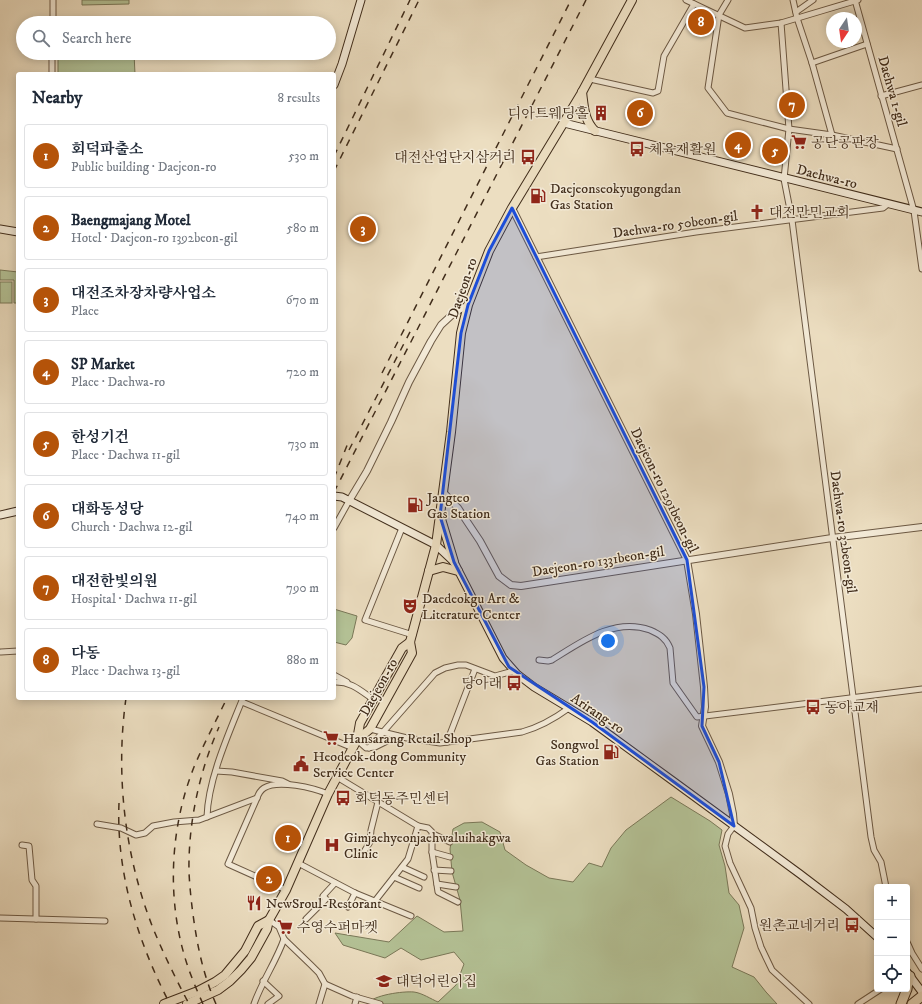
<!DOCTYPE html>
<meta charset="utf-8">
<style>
:root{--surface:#fff;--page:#f6f6f7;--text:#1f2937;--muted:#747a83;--line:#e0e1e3;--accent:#b45309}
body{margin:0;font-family:"IM FELL DW Pica","Noto Serif KR",serif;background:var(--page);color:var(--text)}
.controls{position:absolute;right:12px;bottom:12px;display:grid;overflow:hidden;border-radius:4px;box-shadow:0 2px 10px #0003}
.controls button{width:36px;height:36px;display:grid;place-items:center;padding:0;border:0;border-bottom:1px solid var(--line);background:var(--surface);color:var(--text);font:20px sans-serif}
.compass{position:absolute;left:826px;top:12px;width:36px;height:36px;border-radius:50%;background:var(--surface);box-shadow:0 2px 10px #0003;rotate:193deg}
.you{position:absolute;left:608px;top:641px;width:14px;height:14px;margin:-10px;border:3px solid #fff;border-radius:50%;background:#1a73e8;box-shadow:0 0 0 6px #1a73e833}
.badge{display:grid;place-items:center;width:26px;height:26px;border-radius:50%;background:var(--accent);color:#fff;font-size:13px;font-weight:700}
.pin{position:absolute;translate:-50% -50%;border:2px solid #fff;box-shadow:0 1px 4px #0006}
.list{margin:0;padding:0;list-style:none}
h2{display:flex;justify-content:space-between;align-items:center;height:52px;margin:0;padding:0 16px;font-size:17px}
h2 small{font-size:13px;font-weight:400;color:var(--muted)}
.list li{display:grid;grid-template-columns:26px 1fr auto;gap:12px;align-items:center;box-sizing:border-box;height:64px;margin:0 8px 8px;padding:0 8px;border:1px solid var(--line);border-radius:4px}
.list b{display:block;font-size:15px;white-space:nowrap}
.list p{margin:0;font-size:13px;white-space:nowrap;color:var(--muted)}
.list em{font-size:13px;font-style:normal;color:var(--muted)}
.icon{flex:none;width:22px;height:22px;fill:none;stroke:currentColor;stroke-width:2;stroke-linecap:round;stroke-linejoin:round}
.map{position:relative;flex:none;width:922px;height:1004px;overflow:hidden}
.search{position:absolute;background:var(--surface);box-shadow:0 2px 10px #0003;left:16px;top:16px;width:320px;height:44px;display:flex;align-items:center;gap:10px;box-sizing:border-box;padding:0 14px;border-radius:22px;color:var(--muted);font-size:15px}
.panel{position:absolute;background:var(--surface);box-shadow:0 2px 10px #0003;left:16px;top:72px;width:320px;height:628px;border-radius:4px}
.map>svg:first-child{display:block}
</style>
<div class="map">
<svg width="922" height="1004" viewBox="0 0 922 1004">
<rect width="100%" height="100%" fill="#ecdec1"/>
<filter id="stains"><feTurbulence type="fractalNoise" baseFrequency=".005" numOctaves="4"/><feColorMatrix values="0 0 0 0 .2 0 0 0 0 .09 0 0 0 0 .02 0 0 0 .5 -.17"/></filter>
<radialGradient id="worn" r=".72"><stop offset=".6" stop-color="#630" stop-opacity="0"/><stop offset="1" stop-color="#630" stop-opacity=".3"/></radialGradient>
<g fill="#b4c296" stroke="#7a7858">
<polygon points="82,0 129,0 129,4 82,5"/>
<polygon points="58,53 134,53 135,74 58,74"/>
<polygon points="0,270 18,272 18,303 14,303 14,280 0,280"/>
<rect x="0" y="282" width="12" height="21"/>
<polygon points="334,609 357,616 352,638 346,645 334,642"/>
<path d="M671,797L710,821L722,830L719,845L725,866L729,893L739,905L744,928L732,967L754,977L766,992L777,1004H367C373,995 403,991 414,992C422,993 431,999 438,1002L456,985L464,964L454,952L421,960L401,948L385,958L343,945L335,933L389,942L417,916L444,932L463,931L460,900L452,872L450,849L453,829L464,823L482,822L500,832L505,850L526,865L549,878L573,882L589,863L602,867L611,848L626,830Z"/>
</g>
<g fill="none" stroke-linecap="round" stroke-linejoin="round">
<defs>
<g id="minor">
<polyline points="686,0 745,28 781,23 858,0"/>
<polyline points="728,0 719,15 708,88 727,113 789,129 832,135 897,149"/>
<polyline points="793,0 797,18 812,63 832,135"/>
<polyline points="855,0 914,211 922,269"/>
<polyline points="796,12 813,0"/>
<polyline points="53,23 53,0"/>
<polyline points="781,23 789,129 784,179 792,220 871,837 874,850 881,862 886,887"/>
<polyline points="52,53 52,74"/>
<polyline points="812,63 867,44"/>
<polyline points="590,79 653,93 658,91 664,56 694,4"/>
<polyline points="881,96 922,85"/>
<polyline points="536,257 696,232 883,208 888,204"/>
<polyline points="334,528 349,501"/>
<polyline points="402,528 365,620 413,635"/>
<polyline points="1,652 18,651"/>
<path d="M539,660L548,661L552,660C581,642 614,617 650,630C659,634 666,638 670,648L673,683L697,717L922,689"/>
<polyline points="334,675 347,682"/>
<path d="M334,682C351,681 361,691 374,700"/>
<polyline points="242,702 353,748"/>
<path d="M370,729L407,738L440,743L522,732C540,727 554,719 569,708"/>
<polyline points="357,740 366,748 375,747 397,736"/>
<polyline points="447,742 475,669"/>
<polyline points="369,748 435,673 445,668 458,665 466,665 495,676 513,671"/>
<polyline points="216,771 232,772 282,781 288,784"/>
<polyline points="337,777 418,826 408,859 375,901"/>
<path d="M207,817C208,779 229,733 243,698"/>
<polyline points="97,824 121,828 136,835 145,833 153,826 174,822 199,820 257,798"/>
<polyline points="418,826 428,828 432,832 432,852 438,892 458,902"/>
<polyline points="734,826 728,834 725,846 730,863 751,908 755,928 761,947 772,970 809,1004"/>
<polyline points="433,834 450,842"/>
<polyline points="22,845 29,846 32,880 36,886 36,919"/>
<polyline points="432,852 450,857"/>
<polyline points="362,855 370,842 371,830 378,802"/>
<polyline points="298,863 355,893 411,916"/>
<polyline points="402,867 424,877"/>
<polyline points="434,870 451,871"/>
<polyline points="394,877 419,888"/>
<polyline points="437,884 456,887"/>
<path d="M286,890L228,864L257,798C258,795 261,790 264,788C278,779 314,788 328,794"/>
<polyline points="348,907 355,893"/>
<polyline points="0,918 105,921"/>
<polyline points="306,919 326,899 323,896 335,883"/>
<polyline points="269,920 279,927 284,939 311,965 319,973 325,984 352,996 380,1004"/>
<polyline points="907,942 912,953 922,969"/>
<polyline points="263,981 279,996 268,1004"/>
<path d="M254,1004C262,981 276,962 284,939"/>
<polyline points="319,1004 325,984"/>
<polyline points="355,1004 357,997"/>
<polyline points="858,1004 881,989"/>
</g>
<g id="tertiary">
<polyline points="512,208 687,560 696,614 704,687 705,707 702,726 719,762 729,794 733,814 734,826"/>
<polyline points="444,493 458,508 480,541 499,576 511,585 521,586 832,538 922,527"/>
<polyline points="349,501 367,471 391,422 409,382 431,341 441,325 454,313 468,305"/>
</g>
<g id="secondary">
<polyline points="334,85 342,64 361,0"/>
<polyline points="564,123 922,212"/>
<polyline points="0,229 18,232"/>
<polyline points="334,496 342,497 436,545 454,562 503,658 517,674 534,687 592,722 673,781 800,874 846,909 877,937"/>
<polyline points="0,515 18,511"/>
<polyline points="907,972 922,992"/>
</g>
<g id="primary">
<path d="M582,92C584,107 584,120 595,131"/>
<polyline points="441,519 454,562"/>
<polyline points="429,571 443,567 458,571"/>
<polyline points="357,740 370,729 412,653 410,642 436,545 451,432 461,333 468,305 489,251 512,208 581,94 632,0"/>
<polyline points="164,1004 198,991 215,982 225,975 245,951 258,926 269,920"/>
<polyline points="187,1004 218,990 230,981 241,970 251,958 267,929 269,920 286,890 328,794 357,740 360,723 402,648 410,642"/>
</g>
<g id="trunk">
<polyline points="907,987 910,976"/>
<polyline points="901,1004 907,989"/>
<polyline points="912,1004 922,996"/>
</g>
</defs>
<use href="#minor" stroke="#6c5944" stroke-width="7"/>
<use href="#tertiary" stroke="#6c5944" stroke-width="8"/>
<use href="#secondary" stroke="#412d1b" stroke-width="9"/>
<use href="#primary" stroke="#412d1b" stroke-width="10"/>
<use href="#trunk" stroke="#412d1b" stroke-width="11"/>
<use href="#minor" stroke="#f3ead7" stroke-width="5"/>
<use href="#tertiary" stroke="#f3ead7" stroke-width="6"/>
<use href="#secondary" stroke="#f3ead7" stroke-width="7"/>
<use href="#primary" stroke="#ecdec1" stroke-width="8"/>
<use href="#trunk" stroke="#ecdec1" stroke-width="9"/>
<g stroke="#412d1b" stroke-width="1.5" stroke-dasharray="7 7" stroke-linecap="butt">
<polyline points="334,156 410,0"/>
<polyline points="334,171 419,0"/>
<polyline points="382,373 571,0"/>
<polyline points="349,450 412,328"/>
<polyline points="334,478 348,443"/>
<polyline points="334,492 586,0"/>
<path d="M126,698C115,776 125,860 155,933C165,957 177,981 189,1004"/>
<path d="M119,803C116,873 138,943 170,1004"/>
<path d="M203,1004C198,993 193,981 189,970C166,905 169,830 194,767C204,743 216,721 227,698"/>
<path d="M216,1004C205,979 199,954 195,928C192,909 190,891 189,873C188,824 199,772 219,727"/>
</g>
</g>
<path fill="#1d4ed8" fill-opacity="0.2" stroke="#1d4ed8" stroke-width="3" stroke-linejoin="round" d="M512,208L687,560L704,687L702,726L719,762L734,826L592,722L509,667L454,562L440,516L461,333L468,305L489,251Z"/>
<defs>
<symbol id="building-bare" viewBox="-9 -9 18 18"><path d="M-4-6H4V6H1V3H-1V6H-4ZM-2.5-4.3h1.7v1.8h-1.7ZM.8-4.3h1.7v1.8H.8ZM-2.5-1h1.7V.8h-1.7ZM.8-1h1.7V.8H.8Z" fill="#8f2418" stroke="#f3ead7" stroke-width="2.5" paint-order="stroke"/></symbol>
<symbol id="supermarket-bare" viewBox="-9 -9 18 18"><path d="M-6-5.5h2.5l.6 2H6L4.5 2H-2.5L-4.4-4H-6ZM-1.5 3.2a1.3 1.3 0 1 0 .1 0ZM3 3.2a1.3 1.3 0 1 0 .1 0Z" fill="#8f2418" stroke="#f3ead7" stroke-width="2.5" paint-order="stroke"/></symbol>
<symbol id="bus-bare" viewBox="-9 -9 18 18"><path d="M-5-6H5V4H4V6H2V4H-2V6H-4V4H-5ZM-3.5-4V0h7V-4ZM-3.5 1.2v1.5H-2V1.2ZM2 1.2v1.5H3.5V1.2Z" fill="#8f2418" stroke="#f3ead7" stroke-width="2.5" paint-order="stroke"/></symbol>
<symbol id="fuel-bare" viewBox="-9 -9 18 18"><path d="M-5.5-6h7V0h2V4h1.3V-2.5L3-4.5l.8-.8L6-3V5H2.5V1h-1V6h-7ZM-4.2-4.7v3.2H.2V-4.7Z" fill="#8f2418" stroke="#f3ead7" stroke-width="2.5" paint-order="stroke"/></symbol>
<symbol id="church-bare" viewBox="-9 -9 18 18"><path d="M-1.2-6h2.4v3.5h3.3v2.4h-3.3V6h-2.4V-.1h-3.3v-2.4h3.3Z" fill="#8f2418" stroke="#f3ead7" stroke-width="2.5" paint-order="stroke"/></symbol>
<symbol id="theatre-bare" viewBox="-9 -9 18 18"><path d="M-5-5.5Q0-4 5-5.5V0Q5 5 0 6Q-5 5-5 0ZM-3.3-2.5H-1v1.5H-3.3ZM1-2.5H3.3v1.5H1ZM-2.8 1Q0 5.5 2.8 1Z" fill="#8f2418" stroke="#f3ead7" stroke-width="2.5" paint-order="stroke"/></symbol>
<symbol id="civic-bare" viewBox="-9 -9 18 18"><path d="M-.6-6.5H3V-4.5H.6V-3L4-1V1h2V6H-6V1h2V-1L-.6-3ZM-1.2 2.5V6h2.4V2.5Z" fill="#8f2418" stroke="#f3ead7" stroke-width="2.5" paint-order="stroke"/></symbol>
<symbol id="hospital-bare" viewBox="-9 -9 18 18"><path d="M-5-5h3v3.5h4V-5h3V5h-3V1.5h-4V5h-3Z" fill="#8f2418" stroke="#f3ead7" stroke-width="2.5" paint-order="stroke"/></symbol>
<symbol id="restaurant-bare" viewBox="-9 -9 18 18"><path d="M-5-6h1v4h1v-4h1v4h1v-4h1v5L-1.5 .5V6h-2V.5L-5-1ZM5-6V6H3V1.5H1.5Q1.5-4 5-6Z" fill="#8f2418" stroke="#f3ead7" stroke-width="2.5" paint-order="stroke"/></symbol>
<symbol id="school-bare" viewBox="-9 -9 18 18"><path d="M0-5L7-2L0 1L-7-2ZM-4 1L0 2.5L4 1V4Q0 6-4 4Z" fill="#8f2418" stroke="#f3ead7" stroke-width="2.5" paint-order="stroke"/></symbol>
</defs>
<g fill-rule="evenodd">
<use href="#building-bare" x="590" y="102" width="22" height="22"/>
<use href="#supermarket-bare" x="788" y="131" width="22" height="22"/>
<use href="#bus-bare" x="626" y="138" width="22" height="22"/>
<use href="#bus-bare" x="517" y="146" width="22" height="22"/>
<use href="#fuel-bare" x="527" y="185" width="22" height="22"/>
<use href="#church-bare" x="746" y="201" width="22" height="22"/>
<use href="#fuel-bare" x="404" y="494" width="22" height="22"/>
<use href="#theatre-bare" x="399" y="595" width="22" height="22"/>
<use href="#bus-bare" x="503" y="672" width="22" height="22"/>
<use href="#bus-bare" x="802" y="696" width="22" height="22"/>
<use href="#supermarket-bare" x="320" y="727" width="22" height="22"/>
<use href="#fuel-bare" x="600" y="741" width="22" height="22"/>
<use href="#civic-bare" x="290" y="753" width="22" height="22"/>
<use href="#bus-bare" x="332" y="787" width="22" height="22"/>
<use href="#hospital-bare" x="321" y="834" width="22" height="22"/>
<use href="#restaurant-bare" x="243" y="892" width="22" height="22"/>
<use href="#bus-bare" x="841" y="914" width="22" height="22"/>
<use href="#supermarket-bare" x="274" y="916" width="22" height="22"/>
<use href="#school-bare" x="373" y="970" width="22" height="22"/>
</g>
<g text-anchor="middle" stroke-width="3" stroke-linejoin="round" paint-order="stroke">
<g font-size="14" fill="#412d1b" stroke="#f3ead7">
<text transform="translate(893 91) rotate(74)" y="5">Daehwa 1-gil</text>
<text transform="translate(827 176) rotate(14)" y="5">Daehwa-ro</text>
<text transform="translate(675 224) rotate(-8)" y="5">Daehwa-ro 50beon-gil</text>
<text transform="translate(462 288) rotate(-71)" y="5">Daejeon-ro</text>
<text transform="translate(665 490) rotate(64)" y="5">Daejeon-ro 1291beon-gil</text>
<text transform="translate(844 532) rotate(82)" y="5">Daehwa-ro 32beon-gil</text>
<text transform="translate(598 561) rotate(-9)" y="5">Daejeon-ro 1331beon-gil</text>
<text transform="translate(378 687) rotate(-61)" y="5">Daejeon-ro</text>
<text transform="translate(598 713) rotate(34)" y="5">Arirang-ro</text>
</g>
<g font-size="14" fill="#412d1b" stroke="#f3ead7" text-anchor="start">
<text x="589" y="118" text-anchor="end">디아트웨딩홀</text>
<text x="811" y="147">공단공판장</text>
<text x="649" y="154">체육재활원</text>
<text x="516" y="162" text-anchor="end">대전산업단지삼거리</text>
<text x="550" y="193">Daejeonseokyugongdan<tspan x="550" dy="16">Gas Station</tspan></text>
<text x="769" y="217">대전만민교회</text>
<text x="427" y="502">Jangteo<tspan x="427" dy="16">Gas Station</tspan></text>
<text x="422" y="603">Daedeokgu Art &amp;<tspan x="422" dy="16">Literature Center</tspan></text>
<text x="502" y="688" text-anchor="end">당아래</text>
<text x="825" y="712">동아교재</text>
<text x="343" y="743">Hansarang Retail Shop</text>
<text x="599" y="749" text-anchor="end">Songwol<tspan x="599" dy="16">Gas Station</tspan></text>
<text x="313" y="761">Heodeok-dong Community<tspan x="313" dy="16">Service Center</tspan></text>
<text x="355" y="803">회덕동주민센터</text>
<text x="344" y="842">Gimjaehyeonjaehwaluihakgwa<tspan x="344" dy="16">Clinic</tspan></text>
<text x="266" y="908">NewSroul-Restorant</text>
<text x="840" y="930" text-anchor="end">원촌교네거리</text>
<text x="297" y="932">수영수퍼마켓</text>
<text x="396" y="986">대덕어린이집</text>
</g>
</g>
<rect width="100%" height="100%" filter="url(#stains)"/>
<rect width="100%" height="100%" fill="url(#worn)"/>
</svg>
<div class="controls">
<button>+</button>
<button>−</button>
<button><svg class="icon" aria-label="locate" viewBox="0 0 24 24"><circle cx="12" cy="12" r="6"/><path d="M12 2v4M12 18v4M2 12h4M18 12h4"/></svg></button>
</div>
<svg class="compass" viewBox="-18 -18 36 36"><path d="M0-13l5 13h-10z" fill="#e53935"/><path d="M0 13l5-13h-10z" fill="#747a83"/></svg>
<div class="you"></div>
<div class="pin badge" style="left:288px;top:838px">1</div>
<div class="pin badge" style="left:269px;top:879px">2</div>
<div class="pin badge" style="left:363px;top:229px">3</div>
<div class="pin badge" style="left:738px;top:145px">4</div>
<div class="pin badge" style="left:775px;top:151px">5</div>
<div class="pin badge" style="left:640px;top:113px">6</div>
<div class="pin badge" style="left:792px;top:105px">7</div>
<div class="pin badge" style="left:701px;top:22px">8</div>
<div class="search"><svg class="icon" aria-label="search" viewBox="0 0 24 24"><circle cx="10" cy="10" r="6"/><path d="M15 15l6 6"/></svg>Search here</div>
<section class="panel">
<h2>Nearby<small>8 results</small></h2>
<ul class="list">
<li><span class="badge">1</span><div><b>회덕파출소</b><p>Public building · Daejeon-ro</p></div><em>530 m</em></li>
<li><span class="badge">2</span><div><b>Baengmajang Motel</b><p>Hotel · Daejeon-ro 1392beon-gil</p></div><em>580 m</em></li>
<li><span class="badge">3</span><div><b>대전조차장차량사업소</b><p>Place</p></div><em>670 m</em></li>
<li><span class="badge">4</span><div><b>SP Market</b><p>Place · Daehwa-ro</p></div><em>720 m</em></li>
<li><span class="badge">5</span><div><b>한성기건</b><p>Place · Daehwa 11-gil</p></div><em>730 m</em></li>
<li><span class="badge">6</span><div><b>대화동성당</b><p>Church · Daehwa 12-gil</p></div><em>740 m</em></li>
<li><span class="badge">7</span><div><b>대전한빛의원</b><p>Hospital · Daehwa 11-gil</p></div><em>790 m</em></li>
<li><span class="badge">8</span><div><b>다동</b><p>Place · Daehwa 13-gil</p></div><em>880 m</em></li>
</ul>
</section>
</div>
